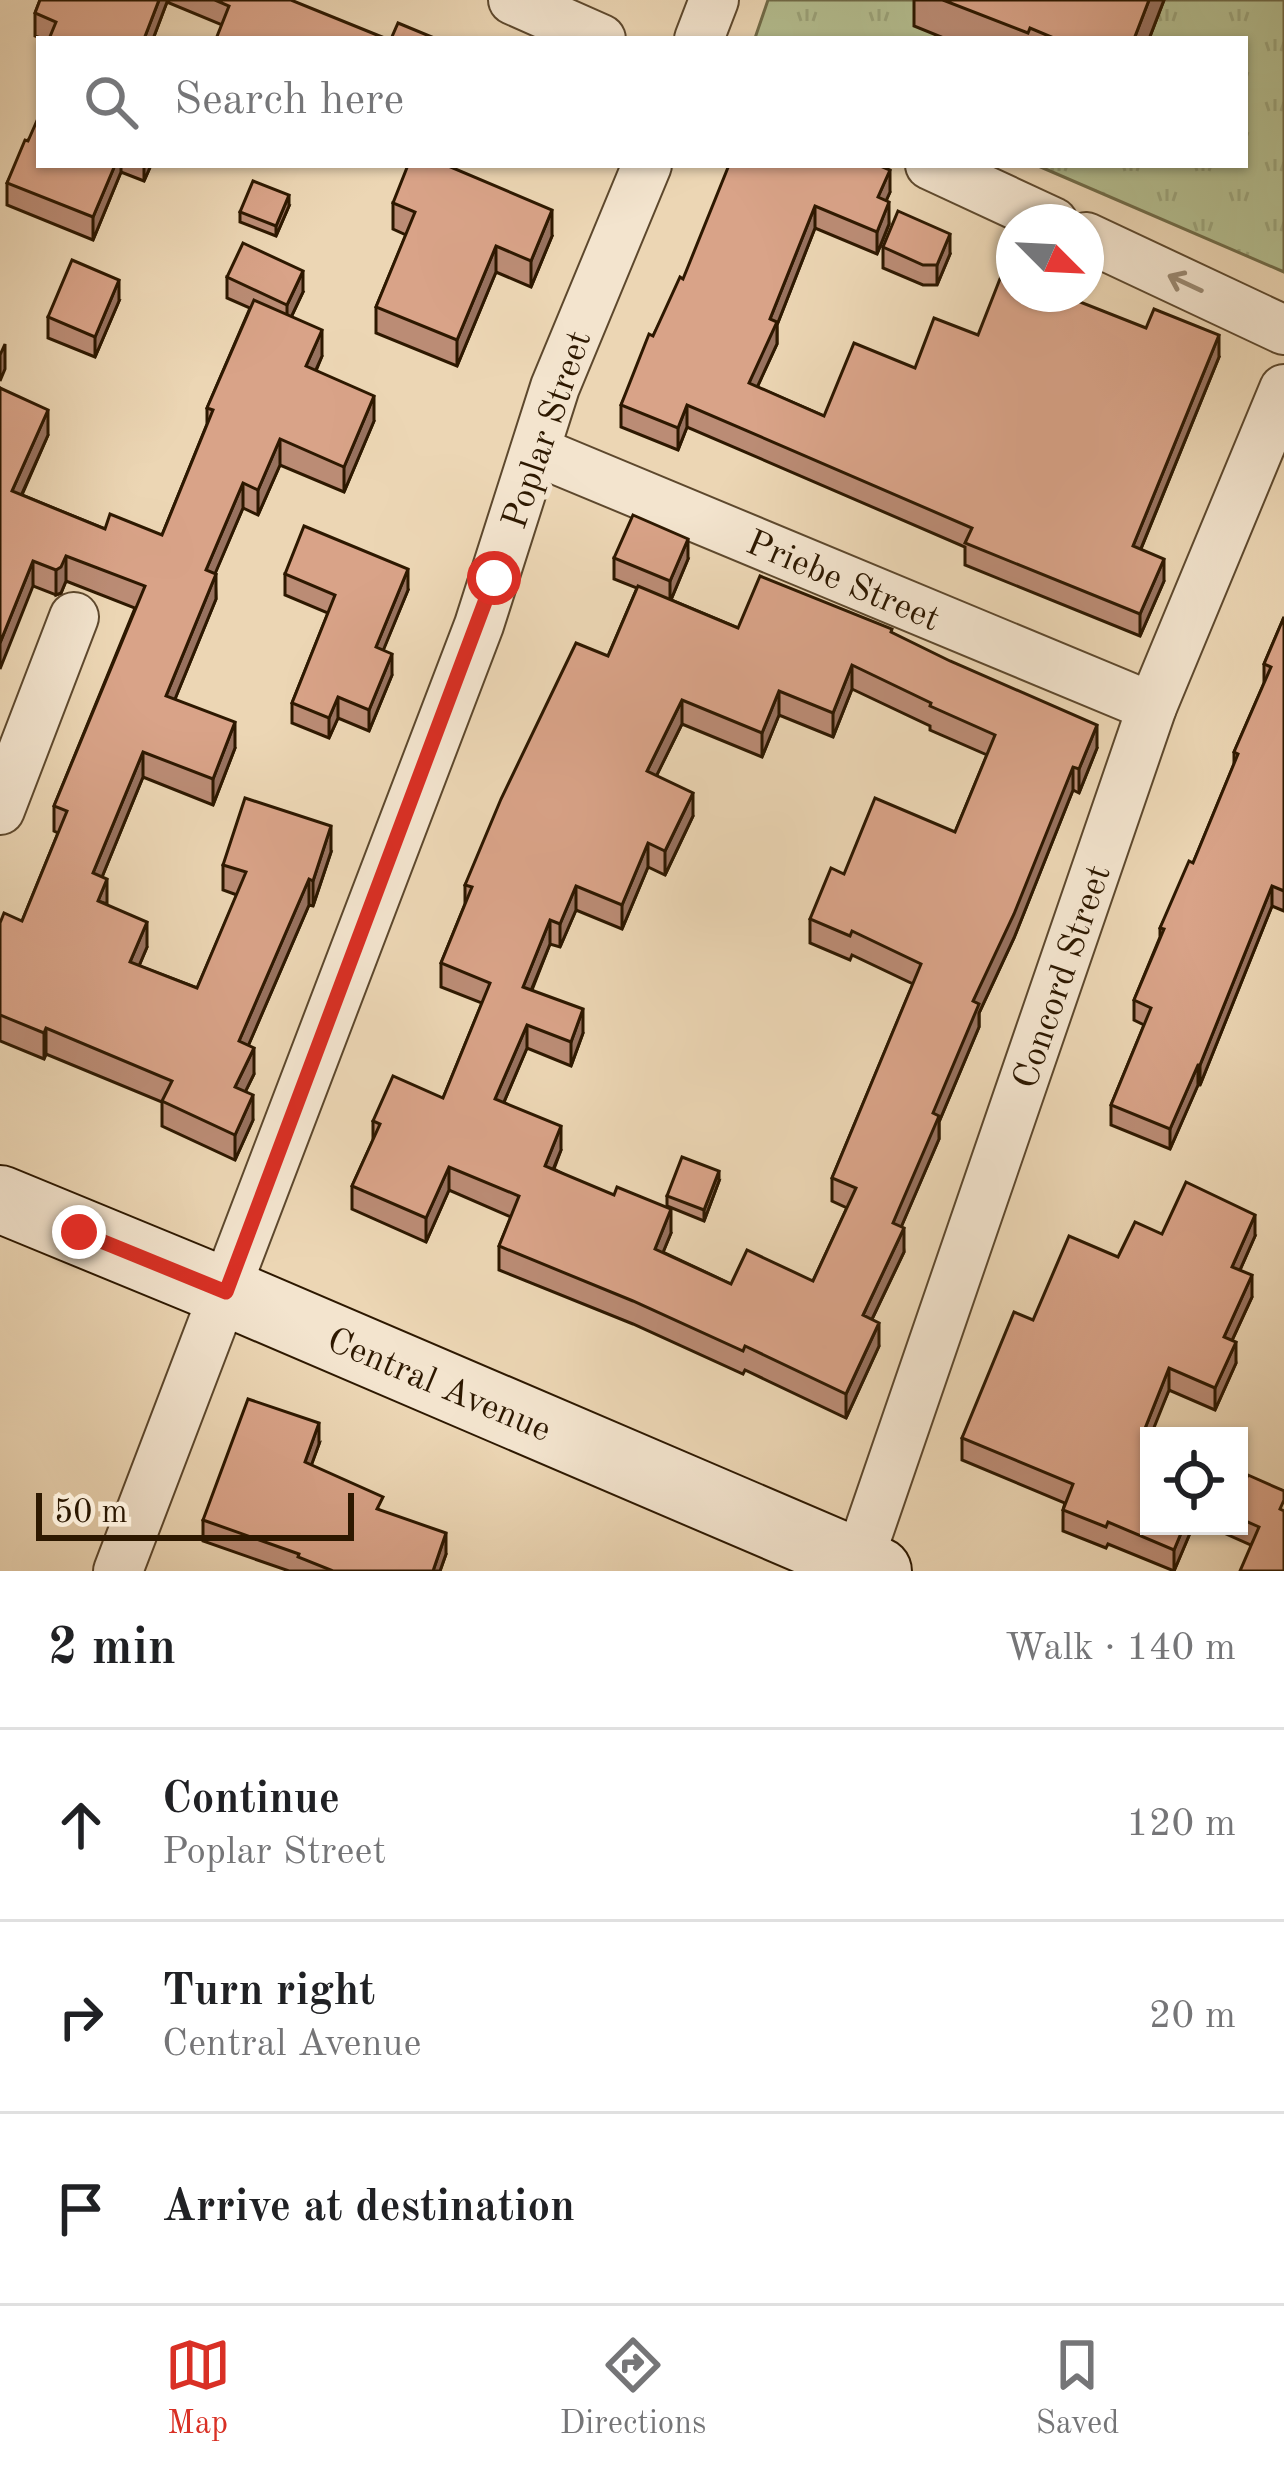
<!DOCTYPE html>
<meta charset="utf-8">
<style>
:root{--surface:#fff;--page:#f2f2f2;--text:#202124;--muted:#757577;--line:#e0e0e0;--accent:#d93025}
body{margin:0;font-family:"Old Standard TT",serif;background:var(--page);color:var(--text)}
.controls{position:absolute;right:36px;bottom:36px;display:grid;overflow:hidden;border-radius:0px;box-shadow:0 3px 9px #0004}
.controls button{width:108px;height:108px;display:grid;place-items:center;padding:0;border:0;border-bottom:3px solid var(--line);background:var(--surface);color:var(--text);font:60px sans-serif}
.compass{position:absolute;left:996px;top:204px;width:108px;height:108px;border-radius:50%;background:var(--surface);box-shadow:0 3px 9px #0004;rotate:114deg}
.scale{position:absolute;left:36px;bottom:30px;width:318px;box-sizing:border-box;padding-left:12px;border:6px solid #2d1800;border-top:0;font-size:33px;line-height:42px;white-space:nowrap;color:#2d1800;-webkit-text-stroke:9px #f3e4ce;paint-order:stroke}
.stop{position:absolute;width:36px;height:36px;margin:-27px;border:9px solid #d93025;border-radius:50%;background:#fff}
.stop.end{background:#d93025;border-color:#fff;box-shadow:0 3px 12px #0008}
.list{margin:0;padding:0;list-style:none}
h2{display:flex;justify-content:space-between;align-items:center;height:156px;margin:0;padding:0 48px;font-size:51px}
h2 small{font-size:39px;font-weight:400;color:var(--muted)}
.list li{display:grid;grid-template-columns:78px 1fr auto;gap:36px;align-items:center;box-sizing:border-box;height:192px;padding:0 48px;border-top:3px solid var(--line)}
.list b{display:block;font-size:45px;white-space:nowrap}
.list p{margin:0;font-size:39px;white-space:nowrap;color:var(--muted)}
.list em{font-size:39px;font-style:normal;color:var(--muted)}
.icon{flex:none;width:66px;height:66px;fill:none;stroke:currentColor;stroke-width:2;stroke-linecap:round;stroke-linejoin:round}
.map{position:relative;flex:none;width:1284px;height:1571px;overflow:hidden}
.search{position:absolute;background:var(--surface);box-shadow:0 3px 9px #0004;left:36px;right:36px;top:36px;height:132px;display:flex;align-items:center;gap:30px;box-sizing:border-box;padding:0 42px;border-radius:0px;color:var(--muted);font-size:45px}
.sheet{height:732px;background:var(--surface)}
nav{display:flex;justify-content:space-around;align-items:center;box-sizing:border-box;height:168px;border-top:3px solid var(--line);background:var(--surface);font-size:33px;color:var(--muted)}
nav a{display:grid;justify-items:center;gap:6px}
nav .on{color:var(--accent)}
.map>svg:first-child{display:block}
</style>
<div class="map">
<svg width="1284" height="1571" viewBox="0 0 1284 1571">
<defs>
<pattern id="park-tufts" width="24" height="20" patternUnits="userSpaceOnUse" patternTransform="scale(3)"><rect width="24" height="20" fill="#b4be90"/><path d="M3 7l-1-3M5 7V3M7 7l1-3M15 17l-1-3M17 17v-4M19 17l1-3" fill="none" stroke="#9ba37a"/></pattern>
</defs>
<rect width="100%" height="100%" fill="#ecd6b4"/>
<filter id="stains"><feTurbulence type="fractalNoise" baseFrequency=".00167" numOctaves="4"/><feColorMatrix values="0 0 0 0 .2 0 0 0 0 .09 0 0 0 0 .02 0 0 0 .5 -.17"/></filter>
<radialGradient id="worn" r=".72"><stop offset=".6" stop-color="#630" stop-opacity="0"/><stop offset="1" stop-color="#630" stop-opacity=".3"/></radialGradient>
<polygon fill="url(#park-tufts)" stroke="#706b48" stroke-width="3" points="768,0 1284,0 1284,272 1036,165 1245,165 1245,39 758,39 755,38"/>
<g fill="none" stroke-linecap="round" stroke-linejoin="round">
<defs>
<g id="street">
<polyline points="513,0 601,39"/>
<polyline points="699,39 714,0"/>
<polyline points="930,165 1053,222"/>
<polyline points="1086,237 1284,330"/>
<polyline points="536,451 1152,707"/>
<polyline points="0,810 74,617"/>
<polyline points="118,1571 479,625 555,387 647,165"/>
<polyline points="855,1571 1152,707 1284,389"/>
</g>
<polyline id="secondary" points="0,1199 226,1292 878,1571"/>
</defs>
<use href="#street" stroke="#5d482d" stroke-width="52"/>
<use href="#secondary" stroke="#2d1800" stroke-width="70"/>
<use href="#street" stroke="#f3e4ce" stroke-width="48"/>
<use href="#secondary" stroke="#f3e4ce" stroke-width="66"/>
</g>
<g fill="#bb8c75" stroke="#2d1800" stroke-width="3" fill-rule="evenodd">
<polygon points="40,0 293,0 222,25 167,2 153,39 43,39 35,36 35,13"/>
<polygon points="914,0 1164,0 1149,39 946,39 914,26"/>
<polygon points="28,141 39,165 151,165 144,181 121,172 93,240 7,205 7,183"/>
<polygon points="878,165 890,192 886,201 889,224 877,254 815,228 777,325 777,344 757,387 824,416 978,335 1014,294 1219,357 1141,549 1164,581 1140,636 965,565 965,547 687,427 678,450 621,427 621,405 653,336 683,279"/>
<polygon points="393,203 552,236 531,287 496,272 457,366 376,333 376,307 406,235 393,229"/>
<polygon points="289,206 276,236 240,222 240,212"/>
<polygon points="883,247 950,254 937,285 923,285 883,268"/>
<polygon points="227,277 303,292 291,317 322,356 316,371 374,421 344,492 280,465 258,515 243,508 215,573 216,599 175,699 235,748 213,805 143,777 102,877 106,905 147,947 139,966 197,988 237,895 223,890 223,865 331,852 313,906 309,905 248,1046 254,1074 245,1092 253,1120 235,1160 162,1126 162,1102 46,1054 44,1059 0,1041 0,923 22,921 58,833 54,831 54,806 135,608 66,581 61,593 56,595 33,586 0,388 48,435 22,495 105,529 162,535 207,424 207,408 250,308 227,298"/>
<polygon points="119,301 95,357 48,338 48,317"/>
<path d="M614,558L688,559L671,600L738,628L892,633L1097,748L1079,793L1073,790L1014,938L979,1013V1027L939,1122V1139L901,1227L904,1252L872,1319L879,1346L846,1418L745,1370L743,1374L633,1324L499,1270V1246L511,1217L449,1190L426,1242L352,1209V1186L373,1140V1121L443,1098L482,1003L441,987V963L465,904V885L608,656L637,588L614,579ZM852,689L930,726V730L987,755L955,832L844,874L810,919V943L850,960L852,955L913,984L832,1178V1201L847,1208L813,1281L731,1284L663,1252L671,1233L554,1169L561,1150L504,1102L527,1048L571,1066L583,1033L532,990L550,944L560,947L576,910L622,929L648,867L665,875L693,816L656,776L682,724L762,757L779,715L833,737Z"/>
<polygon points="285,574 408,590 383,650 392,675 369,731 338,718 329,738 292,723 292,703 328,613 285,595"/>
<polygon points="1284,617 1284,911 1272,906 1200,1085 1198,1085 1170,1149 1111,1125 1111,1105 1144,1025 1134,1020 1134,1000 1160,937 1160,928 1193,863 1234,764 1234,752 1264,683 1264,664"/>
<polygon points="719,1181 704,1221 667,1206 667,1196"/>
<polygon points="1162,1234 1255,1236 1240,1270 1252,1297 1232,1340 1236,1363 1215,1410 1169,1390 1149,1436 1149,1526 1193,1526 1174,1571 1108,1544 1106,1548 1063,1531 1063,1510 1065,1503 962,1460 962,1438 1033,1320 1118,1257"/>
<polygon points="319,1444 311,1465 446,1554 440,1571 289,1571 203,1541 203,1520"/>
<polygon points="1239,1476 1284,1491 1251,1545 1208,1526 1239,1526"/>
</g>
<g fill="#98725f" stroke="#2d1800" stroke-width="3">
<polygon points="159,0 167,0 167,2 153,39 144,39"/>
<polygon points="1149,0 1164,0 1149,39 1134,39"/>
<polygon points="115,165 121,165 121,172 93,240 93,217"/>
<polygon points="144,165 151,165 144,181"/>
<polygon points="890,170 890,192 878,219 878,197"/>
<polygon points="289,195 289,206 276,236 276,226"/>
<polygon points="889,202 889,224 877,254 877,232"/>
<polygon points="815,206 815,228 777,325 777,344 749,405 749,383 770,319"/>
<polygon points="552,210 552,236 531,287 531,261"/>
<polygon points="950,234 950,254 937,285 937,265"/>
<polygon points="496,246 496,272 457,366 457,340"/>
<polygon points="303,271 303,292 287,326 287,305"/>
<polygon points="119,280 119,301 95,357 95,337"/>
<polygon points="322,330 322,356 306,392 306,366"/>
<polygon points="1219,335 1219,357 1133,568 1133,546"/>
<polygon points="5,344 5,369 0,381 0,355"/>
<polygon points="374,396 374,421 344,492 344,467"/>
<polygon points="687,405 687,427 678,450 678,428"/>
<polygon points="48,410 48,435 12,516 12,491"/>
<polygon points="280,439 280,465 258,515 258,490"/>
<polygon points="243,483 243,508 206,595 206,570"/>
<polygon points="688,539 688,559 670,602 670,581"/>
<polygon points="66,556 66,581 61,593 56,595 56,570"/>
<polygon points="1164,559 1164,581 1140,636 1140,614"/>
<polygon points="33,561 33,586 0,669 0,643"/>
<polygon points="408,569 408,590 376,668 376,647"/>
<polygon points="216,574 216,599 166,721 166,696"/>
<polygon points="392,654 392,675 369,731 369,710"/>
<polygon points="852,665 852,689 833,737 833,713"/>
<polygon points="779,691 779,715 762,757 762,733"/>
<polygon points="338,697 338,718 329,738 329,718"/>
<polygon points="682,700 682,724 647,795 647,771"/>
<polygon points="235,722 235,748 213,805 213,779"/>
<polygon points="1097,725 1097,748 1079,793 1079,769"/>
<polygon points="143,752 143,777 93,899 93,873"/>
<polygon points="1073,767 1073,790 1014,938 979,1013 979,1027 939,1122 939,1139 893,1246 893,1223 973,1001"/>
<polygon points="693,793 693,816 665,875 665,851"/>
<polygon points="331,826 331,852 313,906 313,881"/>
<polygon points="648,843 648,867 622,929 622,905"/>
<polygon points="107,879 107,904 98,901"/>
<polygon points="309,879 309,905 239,1067 239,1041"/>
<polygon points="576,886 576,910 560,947 560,924"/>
<polygon points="1272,886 1272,906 1200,1085 1200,1065"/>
<polygon points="550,920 550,944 523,1010 523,987"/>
<polygon points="147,922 147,947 130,987 130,962"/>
<polygon points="583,1009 583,1033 571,1066 571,1042"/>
<polygon points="527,1025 527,1048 495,1123 495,1099"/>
<polygon points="46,1028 46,1054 44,1059 44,1033"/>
<polygon points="254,1048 254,1074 235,1113 235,1087"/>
<polygon points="1198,1065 1198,1085 1170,1149 1170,1129"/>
<polygon points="253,1095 253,1120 235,1160 235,1135"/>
<polygon points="561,1126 561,1150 545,1189 545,1166"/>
<polygon points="449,1167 449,1190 426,1242 426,1218"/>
<polygon points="719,1171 719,1181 704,1221 704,1210"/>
<polygon points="671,1209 671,1233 655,1272 655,1249"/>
<polygon points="1255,1215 1255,1236 1232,1288 1232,1267"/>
<polygon points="904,1228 904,1252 863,1338 863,1315"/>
<polygon points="1252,1275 1252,1297 1224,1358 1224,1337"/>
<polygon points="879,1323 879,1346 846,1418 846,1394"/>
<polygon points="1236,1342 1236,1363 1215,1410 1215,1388"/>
<polygon points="1169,1368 1169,1390 1149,1440 1142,1436"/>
<polygon points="319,1423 319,1444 305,1483 305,1462"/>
<polygon points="1184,1526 1193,1526 1174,1571 1174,1550"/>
<polygon points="446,1533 446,1554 440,1571 433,1571"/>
</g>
<g fill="#d9a388" stroke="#2d1800" stroke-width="3" fill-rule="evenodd">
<polygon points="40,0 159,0 144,39 49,39 56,22 35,13"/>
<polygon points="215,0 291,0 387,39 216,39 229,6"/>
<polygon points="943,0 1149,0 1134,39 1056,39 1030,28 1028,33"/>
<polygon points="398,23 432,37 431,39 391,39"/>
<polygon points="39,116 39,165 115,165 93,217 7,183 25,140 28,141"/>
<polygon points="408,165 446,165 552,210 531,261 496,246 457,340 376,307 415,212 393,203"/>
<polygon points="729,165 878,165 890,170 878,197 889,202 877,232 815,206 770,319 777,322 749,383 824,416 854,343 915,368 934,318 978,335 1005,266 1014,269 1014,294 1060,294 1146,328 1154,309 1219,335 1133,546 1164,559 1140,614 965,543 972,528 687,405 678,428 621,405 649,334 653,336 680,277 683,279"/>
<polygon points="253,181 289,195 276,226 240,212"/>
<polygon points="898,211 950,234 937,265 923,265 883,247"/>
<polygon points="243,243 303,271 287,305 227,277"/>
<polygon points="72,260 119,280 95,337 48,317"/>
<polygon points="254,300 322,330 306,366 374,396 344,467 280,439 258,490 243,483 206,570 216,574 166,696 235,722 213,779 143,752 93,873 107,879 98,901 147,922 130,962 197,988 246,872 223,865 245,798 331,826 313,881 309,879 239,1041 254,1048 235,1087 253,1095 235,1135 162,1101 172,1081 46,1028 44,1033 0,1015 0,923 4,913 22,921 67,811 54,806 145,586 66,556 61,567 56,570 33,561 0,643 0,388 48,410 12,491 105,529 110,514 162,535 213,410 207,408"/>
<polygon points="633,515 688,539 670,581 614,558"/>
<polygon points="304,526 408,569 376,647 392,654 369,710 338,697 329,718 292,703 335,595 285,574"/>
<path d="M760,576L892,629L891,632L950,661L1097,725L1079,769L1073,767L1014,914L973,1001L979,1004L933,1113L939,1116L893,1223L904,1228L863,1315L879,1323L846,1394L745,1346L743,1351L633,1301L499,1246L519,1196L449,1167L426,1218L352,1186L380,1124L373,1121L393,1076L443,1098L490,983L441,963L472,887L465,885L501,799L576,643L608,656L638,586L738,628ZM852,665L931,703L930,706L995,735L955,832L875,798L844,874L831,868L810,919L850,936L852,931L921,964L832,1178L856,1188L813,1281L747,1250L731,1284L655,1249L671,1209L617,1187L614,1195L545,1166L561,1126L495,1099L527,1025L571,1042L583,1009L523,987L550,920L560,924L576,886L622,905L648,843L665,851L693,793L647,771L682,700L762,733L779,691L833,713Z"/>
<polygon points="1284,617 1284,891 1272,886 1200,1065 1198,1065 1170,1129 1111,1105 1151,1008 1134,1000 1164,929 1160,928 1189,861 1193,863 1238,754 1234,752 1271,667 1264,664"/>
<polygon points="682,1157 719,1171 704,1210 667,1196"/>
<polygon points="1186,1182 1255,1215 1232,1267 1252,1275 1224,1337 1236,1342 1215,1388 1169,1368 1142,1436 1149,1439 1149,1526 1184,1526 1174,1550 1108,1522 1106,1527 1063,1510 1073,1484 962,1438 1014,1312 1033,1320 1069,1236 1118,1257 1135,1222 1162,1234"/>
<polygon points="248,1399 319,1423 305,1462 383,1497 377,1509 446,1533 433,1571 333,1571 298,1557 299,1554 203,1520"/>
<polygon points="1248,1475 1284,1491 1284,1500 1280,1509 1284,1511 1284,1571 1240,1571 1259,1527 1239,1518 1239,1476 1246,1479"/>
</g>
<defs><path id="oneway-shaft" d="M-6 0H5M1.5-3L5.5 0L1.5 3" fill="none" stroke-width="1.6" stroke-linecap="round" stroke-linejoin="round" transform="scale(3)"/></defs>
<use stroke="#9a8871" href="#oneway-shaft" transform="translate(1185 283) rotate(-155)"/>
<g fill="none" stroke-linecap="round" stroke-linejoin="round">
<polyline stroke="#d93025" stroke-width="15" points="79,1232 226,1292 494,578"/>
</g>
<g text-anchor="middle" stroke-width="10" stroke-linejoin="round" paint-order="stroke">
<g font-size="36" fill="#2d1800" stroke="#f3e4ce">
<text transform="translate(545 429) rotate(-71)" y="13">Poplar Street</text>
<text transform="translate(844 579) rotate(23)" y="13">Priebe Street</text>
<text transform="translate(1060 976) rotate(-71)" y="13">Concord Street</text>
<text transform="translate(440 1383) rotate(23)" y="13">Central Avenue</text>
</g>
</g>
<rect width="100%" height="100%" filter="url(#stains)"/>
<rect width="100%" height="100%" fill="url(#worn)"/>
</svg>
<div class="controls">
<button><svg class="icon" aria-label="locate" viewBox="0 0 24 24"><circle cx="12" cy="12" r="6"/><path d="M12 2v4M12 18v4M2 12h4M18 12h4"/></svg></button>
</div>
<svg class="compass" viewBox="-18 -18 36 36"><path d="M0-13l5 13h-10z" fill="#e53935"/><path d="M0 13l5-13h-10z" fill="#757577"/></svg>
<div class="scale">50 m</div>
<div class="stop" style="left:494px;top:578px"></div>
<div class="stop end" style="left:79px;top:1232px"></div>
<div class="search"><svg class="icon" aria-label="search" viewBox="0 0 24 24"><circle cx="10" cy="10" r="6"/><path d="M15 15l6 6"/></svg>Search here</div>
</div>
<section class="sheet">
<h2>2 min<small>Walk · 140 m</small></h2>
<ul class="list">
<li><svg class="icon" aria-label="ahead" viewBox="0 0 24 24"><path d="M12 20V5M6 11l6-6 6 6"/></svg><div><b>Continue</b><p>Poplar Street</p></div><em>120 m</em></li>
<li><svg class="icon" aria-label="right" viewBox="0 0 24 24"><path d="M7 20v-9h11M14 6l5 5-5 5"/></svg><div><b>Turn right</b><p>Central Avenue</p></div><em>20 m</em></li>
<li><svg class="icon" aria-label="arrive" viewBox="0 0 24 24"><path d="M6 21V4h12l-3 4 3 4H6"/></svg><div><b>Arrive at destination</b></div></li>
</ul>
</section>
<nav>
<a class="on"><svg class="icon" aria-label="map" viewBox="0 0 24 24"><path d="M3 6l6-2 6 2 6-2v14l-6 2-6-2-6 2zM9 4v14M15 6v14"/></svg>Map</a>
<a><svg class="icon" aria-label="directions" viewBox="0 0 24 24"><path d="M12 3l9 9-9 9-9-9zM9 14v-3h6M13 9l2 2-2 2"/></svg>Directions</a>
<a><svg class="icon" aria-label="saved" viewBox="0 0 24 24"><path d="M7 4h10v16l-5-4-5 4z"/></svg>Saved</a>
</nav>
